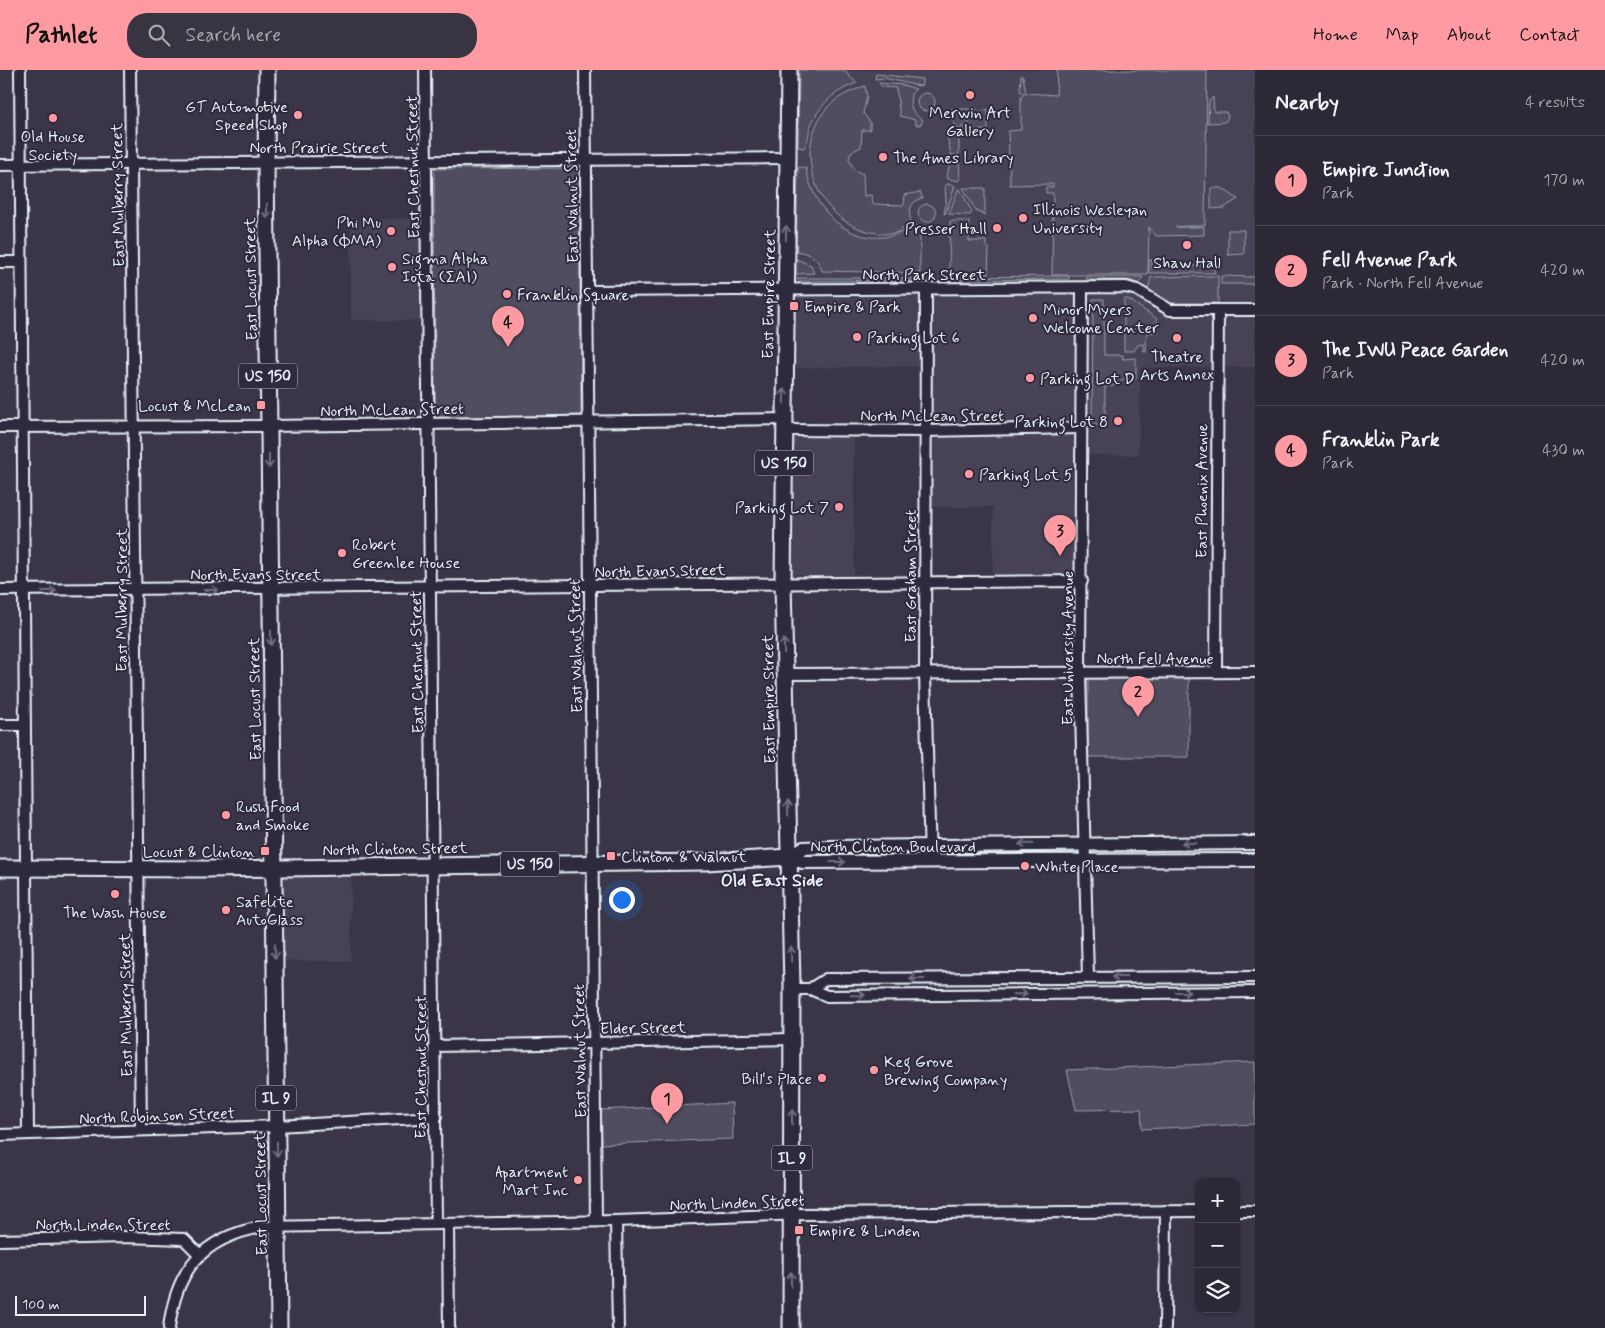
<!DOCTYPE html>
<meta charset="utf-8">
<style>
:root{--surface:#2c2836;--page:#383442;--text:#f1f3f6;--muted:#a6a6ad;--line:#484451;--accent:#ff9aa2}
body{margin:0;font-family:Mynerve,sans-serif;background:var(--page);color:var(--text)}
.controls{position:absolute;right:15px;bottom:15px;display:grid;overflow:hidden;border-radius:10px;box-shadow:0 1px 4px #0004}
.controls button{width:45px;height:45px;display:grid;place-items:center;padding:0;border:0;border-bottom:1px solid var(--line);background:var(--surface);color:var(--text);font:25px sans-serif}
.scale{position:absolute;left:15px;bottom:12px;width:131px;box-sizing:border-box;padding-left:5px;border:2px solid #e8f1f8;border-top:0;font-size:14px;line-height:18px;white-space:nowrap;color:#e8f1f8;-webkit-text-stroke:4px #2f2a3d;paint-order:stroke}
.you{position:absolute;left:621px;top:829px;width:18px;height:18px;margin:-12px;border:4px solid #fff;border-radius:50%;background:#1a73e8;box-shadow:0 0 0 8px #1a73e833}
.badge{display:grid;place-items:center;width:32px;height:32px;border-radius:50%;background:var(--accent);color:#111;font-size:16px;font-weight:700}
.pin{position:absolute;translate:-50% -41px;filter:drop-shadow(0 1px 2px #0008)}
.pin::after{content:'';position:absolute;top:26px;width:18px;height:15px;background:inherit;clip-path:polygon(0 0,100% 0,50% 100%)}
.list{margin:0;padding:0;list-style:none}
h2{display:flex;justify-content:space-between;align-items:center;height:65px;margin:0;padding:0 20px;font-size:21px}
h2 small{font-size:16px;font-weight:400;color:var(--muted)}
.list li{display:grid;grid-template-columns:32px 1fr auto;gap:15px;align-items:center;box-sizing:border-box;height:90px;padding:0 20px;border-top:1px solid var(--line)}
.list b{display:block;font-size:19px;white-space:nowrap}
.list p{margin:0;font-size:16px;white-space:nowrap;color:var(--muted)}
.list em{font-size:16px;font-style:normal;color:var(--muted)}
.icon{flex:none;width:28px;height:28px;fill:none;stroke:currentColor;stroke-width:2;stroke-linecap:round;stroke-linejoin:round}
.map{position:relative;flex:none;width:1255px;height:1258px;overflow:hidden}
header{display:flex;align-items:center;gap:30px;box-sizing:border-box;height:70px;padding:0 25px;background:var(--accent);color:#111}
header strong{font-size:24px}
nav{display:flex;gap:28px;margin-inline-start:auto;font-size:18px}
.search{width:350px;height:45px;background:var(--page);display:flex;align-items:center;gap:12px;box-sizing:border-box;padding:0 18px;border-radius:20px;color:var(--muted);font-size:19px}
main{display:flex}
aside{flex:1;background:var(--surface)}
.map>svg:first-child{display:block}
</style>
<header>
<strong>Pathlet</strong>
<div class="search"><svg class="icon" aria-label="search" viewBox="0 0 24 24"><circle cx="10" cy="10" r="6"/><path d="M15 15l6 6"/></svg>Search here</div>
<nav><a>Home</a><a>Map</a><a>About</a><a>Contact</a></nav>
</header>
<main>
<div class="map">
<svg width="1255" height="1258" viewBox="0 0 1255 1258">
<rect width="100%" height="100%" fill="#3a3648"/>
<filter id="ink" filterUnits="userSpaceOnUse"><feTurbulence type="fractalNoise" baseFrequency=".02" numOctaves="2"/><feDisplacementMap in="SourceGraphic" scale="10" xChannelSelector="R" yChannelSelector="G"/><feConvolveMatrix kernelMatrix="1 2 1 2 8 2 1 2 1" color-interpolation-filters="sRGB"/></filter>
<g filter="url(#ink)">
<g fill="#464354">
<polygon points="795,0 1255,0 1255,297 1141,298 1138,385 1081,385 1081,504 993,505 993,437 926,437 925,296 787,298"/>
<polygon points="351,148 424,149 425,251 351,250"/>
<polygon points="854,367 854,507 790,505 792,368"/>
<polygon points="351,805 351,891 283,891 283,808 285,806"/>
</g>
<g fill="#504e5f" stroke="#9ca0ac">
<path d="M799,0H845L848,5L857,13C835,21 821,33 811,55C808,62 809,71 804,78L798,77Z"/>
<polygon points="1057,0 1207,0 1205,155 1175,157 1204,157 1204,165 1156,166 1149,157 1148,205 1052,205 1053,123 1046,123 1046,117 1053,117 1053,114 1010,115 1008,61 1021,60 1021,26 1025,24 1020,21 1021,6 1023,6 1026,23 1056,25"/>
<polygon points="876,4 922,9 922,15 919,16 884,8 875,9"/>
<path d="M879,13L903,15L916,19L911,24C909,37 912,43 923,50L920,55H916L915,50L900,46L896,18L882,17Z"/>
<path d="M865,16L867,27L863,43L870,52V60H862L861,77L851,82L849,89L854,100L863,104L864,126L871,125L873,134L904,135L905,125L920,122L923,128C910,131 908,141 911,153C907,155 903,160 898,162C890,165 880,164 872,162C817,152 791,83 826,39C836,27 851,21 865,16Z"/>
<circle cx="926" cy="32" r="9"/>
<polygon points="1213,27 1214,42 1226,42 1228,47 1225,52 1208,53 1209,31"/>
<polygon points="951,39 977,39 967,49 959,61 950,46"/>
<polygon points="988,39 988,60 962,61 976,43"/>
<polygon points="950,64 957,64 959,69 959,85 951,85 947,66"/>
<polygon points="951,91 959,91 960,107 959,111 946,108"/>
<path d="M802,97L806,98C815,150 865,187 914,156L920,159V203L822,201C819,188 809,183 796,181L798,98Z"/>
<polygon points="579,98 581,345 442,348 437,344 435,333 434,99"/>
<polygon points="948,114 955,116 946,143 944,144 946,132 945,115"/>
<polygon points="963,118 985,118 985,145 976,141"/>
<polygon points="1211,118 1222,118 1238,129 1224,138 1211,139"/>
<polygon points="958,119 960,119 972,142 970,145 949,144"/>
<circle cx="927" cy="143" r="9"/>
<polygon points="950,151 969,151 969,171 986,171 986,177 989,178 988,205 949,205"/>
<polygon points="1228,160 1244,160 1244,184 1228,185"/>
<polygon points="796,189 811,195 814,203 796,204"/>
<polygon points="1149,190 1152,190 1152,198 1214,195 1215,203 1149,203"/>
<polygon points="1069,206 1069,209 949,210 949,207"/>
<polygon points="1218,206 1218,233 1170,233 1148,219 1151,207"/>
<polygon points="1221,206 1255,207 1255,214 1221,214"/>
<polygon points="1086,207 1143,207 1139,214 1130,210 1087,210"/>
<polygon points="797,208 923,208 922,210 799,211"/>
<polygon points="1093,229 1104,229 1104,285 1123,285 1123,289 1136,288 1136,309 1124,309 1117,315 1105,317 1105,355 1092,355"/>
<polygon points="1124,229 1128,229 1157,249 1157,262 1147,263 1146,282 1144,282 1144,274 1138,275 1134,281 1124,281"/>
<polygon points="1189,606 1189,687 1088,687 1088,607"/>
<polygon points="1255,992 1255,1054 1142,1059 1141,1039 1076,1040 1067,1000"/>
<polygon points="732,1033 733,1069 602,1074 601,1040"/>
</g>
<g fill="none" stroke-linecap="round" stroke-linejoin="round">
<defs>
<g id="minor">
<polyline points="20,0 28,1064"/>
<polyline points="130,0 141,1060"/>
<polyline points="425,0 436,1153"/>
<polyline points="585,0 596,1151"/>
<polyline points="0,95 787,88"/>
<polyline points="0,192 21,192"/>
<polyline points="1082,218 1080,604 1088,907"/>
<polyline points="926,219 925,604 930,792"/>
<polyline points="587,221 1126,217 1137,220 1170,240 1255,240"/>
<polyline points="0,357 268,356 784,349"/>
<polyline points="784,360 925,361 1081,358"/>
<polyline points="0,520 1082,511"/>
<polyline points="1216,602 1218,240"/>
<polyline points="785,604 1255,602"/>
<polyline points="0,655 25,655"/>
<polyline points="792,919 810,919 827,926 1255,922"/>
<polyline points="810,919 826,909 1255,907"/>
<polyline points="435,976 792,969"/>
<polyline points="0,1065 277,1056 436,1047"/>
<polyline points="1236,1141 1255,1141"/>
<polyline points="616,1151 618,1258"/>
<polyline points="448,1154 449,1258"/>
<polyline points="0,1170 124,1167 184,1169 199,1184"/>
<path d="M169,1258C176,1200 202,1168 261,1157L616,1151L805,1144L1199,1141"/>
<polyline points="1165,1258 1166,1141"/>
</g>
<g id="tertiary">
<polyline points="790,787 803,778 828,777 1255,773"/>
<polyline points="790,787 802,792 1255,790"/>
</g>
<g id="primary">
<polyline points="267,0 266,93 279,1258"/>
<polyline points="789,0 783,512 792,916 791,1258"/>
<polyline points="0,798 205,799 705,792 790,787"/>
</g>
</defs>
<use href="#minor" stroke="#e8f1f8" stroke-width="14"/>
<use href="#tertiary" stroke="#e8f1f8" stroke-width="16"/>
<use href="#primary" stroke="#e8f1f8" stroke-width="19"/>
<use href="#minor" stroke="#2f2a3d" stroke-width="10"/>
<use href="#tertiary" stroke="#2f2a3d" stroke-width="12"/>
<use href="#primary" stroke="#2f2a3d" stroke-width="15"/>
</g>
<defs><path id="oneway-shaft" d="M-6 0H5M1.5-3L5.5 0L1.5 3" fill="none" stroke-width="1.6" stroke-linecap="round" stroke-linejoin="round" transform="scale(1.25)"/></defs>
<g stroke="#70707e">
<use href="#oneway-shaft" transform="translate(267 141) rotate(89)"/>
<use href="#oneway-shaft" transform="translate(786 163) rotate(-89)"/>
<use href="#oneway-shaft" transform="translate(784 326) rotate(-89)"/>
<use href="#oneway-shaft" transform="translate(269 391) rotate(90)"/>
<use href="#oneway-shaft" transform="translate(211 520)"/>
<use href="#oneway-shaft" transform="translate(49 521)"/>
<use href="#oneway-shaft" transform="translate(271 568) rotate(90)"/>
<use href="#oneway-shaft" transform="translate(784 576) rotate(-91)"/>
<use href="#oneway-shaft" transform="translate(788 738) rotate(-92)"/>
<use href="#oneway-shaft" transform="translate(1189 773) rotate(180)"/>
<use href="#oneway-shaft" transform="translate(1026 774) rotate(179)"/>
<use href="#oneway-shaft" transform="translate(838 792)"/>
<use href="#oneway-shaft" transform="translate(275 881) rotate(89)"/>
<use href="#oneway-shaft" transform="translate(791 884) rotate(-91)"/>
<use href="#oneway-shaft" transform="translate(1119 907) rotate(180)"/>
<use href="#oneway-shaft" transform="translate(917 909) rotate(180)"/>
<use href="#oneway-shaft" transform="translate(1183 922)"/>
<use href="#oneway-shaft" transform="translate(1020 924) rotate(-1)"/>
<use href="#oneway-shaft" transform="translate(858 925) rotate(-1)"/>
<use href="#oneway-shaft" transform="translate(792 1047) rotate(-90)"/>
<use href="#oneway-shaft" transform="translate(277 1079) rotate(90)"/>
<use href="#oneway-shaft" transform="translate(791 1209) rotate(-90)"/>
</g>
</g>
<g fill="#ff9aa2" stroke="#2f2a3d" stroke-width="2">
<circle cx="970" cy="25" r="5"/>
<circle cx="298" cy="45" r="5"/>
<circle cx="53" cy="48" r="5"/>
<circle cx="883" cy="87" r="5"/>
<circle cx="1023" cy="148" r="5"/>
<circle cx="997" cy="158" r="5"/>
<circle cx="391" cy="161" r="5"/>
<circle cx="1187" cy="175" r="5"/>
<circle cx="392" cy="197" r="5"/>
<circle cx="507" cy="224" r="5"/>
<rect x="789" y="231" width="10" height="10" rx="2.5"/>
<circle cx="1033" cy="248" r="5"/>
<circle cx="857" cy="267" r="5"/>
<circle cx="1177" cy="268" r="5"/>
<circle cx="1030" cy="308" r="5"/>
<rect x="256" y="330" width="10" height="10" rx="2.5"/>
<circle cx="1118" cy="351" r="5"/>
<circle cx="969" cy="404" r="5"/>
<circle cx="839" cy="437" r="5"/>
<circle cx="342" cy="483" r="5"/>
<circle cx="226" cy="745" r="5"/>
<rect x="260" y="776" width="10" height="10" rx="2.5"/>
<rect x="606" y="781" width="10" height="10" rx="2.5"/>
<circle cx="1025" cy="796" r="5"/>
<circle cx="115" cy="824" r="5"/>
<circle cx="226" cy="840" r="5"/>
<circle cx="874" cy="1000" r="5"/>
<circle cx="822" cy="1008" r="5"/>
<circle cx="578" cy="1110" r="5"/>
<rect x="794" y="1155" width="10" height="10" rx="2.5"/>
</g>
<g text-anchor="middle" stroke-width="4" stroke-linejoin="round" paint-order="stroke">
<g fill="#2f2a3d" stroke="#b0b5c0" stroke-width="1">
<rect x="239" y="293.5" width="58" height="25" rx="4"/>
<rect x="755" y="380.5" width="58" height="25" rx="4"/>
<rect x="501" y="781.5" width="58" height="25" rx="4"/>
<rect x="256" y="1015.5" width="40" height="25" rx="4"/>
<rect x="772" y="1075.5" width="40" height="25" rx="4"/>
</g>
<g font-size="15" font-weight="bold" fill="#e8f1f8">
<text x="268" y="311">US 150</text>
<text x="784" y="398">US 150</text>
<text x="530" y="799">US 150</text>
<text x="276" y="1033">IL 9</text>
<text x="792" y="1093">IL 9</text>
</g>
<g font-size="16" fill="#e8f1f8" stroke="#2f2a3d" text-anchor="start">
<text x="288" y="42" text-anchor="end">GT Automotive<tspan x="288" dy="18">Speed Shop</tspan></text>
<text x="970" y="48" text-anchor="middle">Merwin Art<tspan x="970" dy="18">Gallery</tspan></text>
<text x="53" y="72" text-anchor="middle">Old House<tspan x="53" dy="18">Society</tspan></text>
<text x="893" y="93">The Ames Library</text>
<text x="1033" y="145">Illinois Wesleyan<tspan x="1033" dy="18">University</tspan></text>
<text x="381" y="158" text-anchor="end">Phi Mu<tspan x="381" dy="18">Alpha (ΦΜΑ)</tspan></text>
<text x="987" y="164" text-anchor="end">Presser Hall</text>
<text x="402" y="194">Sigma Alpha<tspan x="402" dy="18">Iota (ΣΑΙ)</tspan></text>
<text x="1187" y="198" text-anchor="middle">Shaw Hall</text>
<text x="517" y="230">Franklin Square</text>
<text x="804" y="242">Empire &amp; Park</text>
<text x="1043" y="245">Minor Myers<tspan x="1043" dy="18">Welcome Center</tspan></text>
<text x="867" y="273">Parking Lot 6</text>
<text x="1177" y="292" text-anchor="middle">Theatre<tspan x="1177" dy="18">Arts Annex</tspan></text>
<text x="1040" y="314">Parking Lot D</text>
<text x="251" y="341" text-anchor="end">Locust &amp; McLean</text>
<text x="1108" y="357" text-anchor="end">Parking Lot 8</text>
<text x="979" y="410">Parking Lot 5</text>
<text x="829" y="443" text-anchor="end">Parking Lot 7</text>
<text x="352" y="480">Robert<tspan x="352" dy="18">Greenlee House</tspan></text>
<text x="236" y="742">Rush Food<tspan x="236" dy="18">and Smoke</tspan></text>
<text x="255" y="787" text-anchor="end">Locust &amp; Clinton</text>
<text x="621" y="792">Clinton &amp; Walnut</text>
<text x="1035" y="802">White Place</text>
<text x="236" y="837">Safelite<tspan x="236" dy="18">AutoGlass</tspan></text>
<text x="115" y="848" text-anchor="middle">The Wash House</text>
<text x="884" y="997">Keg Grove<tspan x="884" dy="18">Brewing Company</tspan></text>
<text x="812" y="1014" text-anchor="end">Bill's Place</text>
<text x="568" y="1107" text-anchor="end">Apartment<tspan x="568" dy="18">Mart Inc</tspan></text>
<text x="809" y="1166">Empire &amp; Linden</text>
</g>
<g font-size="16" fill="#e8f1f8" stroke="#2f2a3d">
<text x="319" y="83">North Prairie Street</text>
<text transform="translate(412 97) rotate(-91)" y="6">East Chestnut Street</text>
<text transform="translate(117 125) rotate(-91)" y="6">East Mulberry Street</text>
<text transform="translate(571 126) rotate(-91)" y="6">East Walnut Street</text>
<text x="924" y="210">North Park Street</text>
<text transform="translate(250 209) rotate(-91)" y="6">East Locust Street</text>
<text transform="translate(768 224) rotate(-89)" y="6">East Empire Street</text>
<text transform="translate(392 339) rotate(-1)" y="6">North McLean Street</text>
<text x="932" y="351">North McLean Street</text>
<text transform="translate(1201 421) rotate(-90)" y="6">East Phoenix Avenue</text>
<text transform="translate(660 500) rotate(-1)" y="6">North Evans Street</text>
<text x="256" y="510">North Evans Street</text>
<text transform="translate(910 506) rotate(-90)" y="6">East Graham Street</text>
<text transform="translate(121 530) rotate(-90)" y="6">East Mulberry Street</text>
<text transform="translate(575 576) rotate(-91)" y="6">East Walnut Street</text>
<text transform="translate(1067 578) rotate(-90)" y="6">East University Avenue</text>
<text x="1155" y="594">North Fell Avenue</text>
<text transform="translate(416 592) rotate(-91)" y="6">East Chestnut Street</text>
<text transform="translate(254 629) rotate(-91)" y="6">East Locust Street</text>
<text transform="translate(768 629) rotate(-91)" y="6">East Empire Street</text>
<text x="893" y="782">North Clinton Boulevard</text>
<text transform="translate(395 778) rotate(-1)" y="6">North Clinton Street</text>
<text transform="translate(125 935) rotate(-91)" y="6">East Mulberry Street</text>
<text transform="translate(643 957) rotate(-1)" y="6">Elder Street</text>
<text transform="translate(579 981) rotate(-91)" y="6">East Walnut Street</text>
<text transform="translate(420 997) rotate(-90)" y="6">East Chestnut Street</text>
<text transform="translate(157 1045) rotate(-2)" y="6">North Robinson Street</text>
<text transform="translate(260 1124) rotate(-91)" y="6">East Locust Street</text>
<text transform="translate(737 1132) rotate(-2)" y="6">North Linden Street</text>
<text x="103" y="1160">North Linden Street</text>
</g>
<g font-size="18" font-weight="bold" fill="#e8f1f8" stroke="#2f2a3d">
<text x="772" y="816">Old East Side</text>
</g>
</g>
</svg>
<div class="controls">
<button>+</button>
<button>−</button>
<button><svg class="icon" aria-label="layers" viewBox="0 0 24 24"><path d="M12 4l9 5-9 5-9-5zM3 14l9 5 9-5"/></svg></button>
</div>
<div class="scale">100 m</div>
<div class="you"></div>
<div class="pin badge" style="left:667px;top:1054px">1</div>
<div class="pin badge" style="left:1138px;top:647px">2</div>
<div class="pin badge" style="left:1060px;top:486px">3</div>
<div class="pin badge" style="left:508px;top:277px">4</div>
</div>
<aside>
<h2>Nearby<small>4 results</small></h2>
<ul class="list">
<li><span class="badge">1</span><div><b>Empire Junction</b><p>Park</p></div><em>170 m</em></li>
<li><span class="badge">2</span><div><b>Fell Avenue Park</b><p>Park · North Fell Avenue</p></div><em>420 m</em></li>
<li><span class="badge">3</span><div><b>The IWU Peace Garden</b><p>Park</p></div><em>420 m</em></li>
<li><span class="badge">4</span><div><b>Franklin Park</b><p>Park</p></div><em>430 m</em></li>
</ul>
</aside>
</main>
